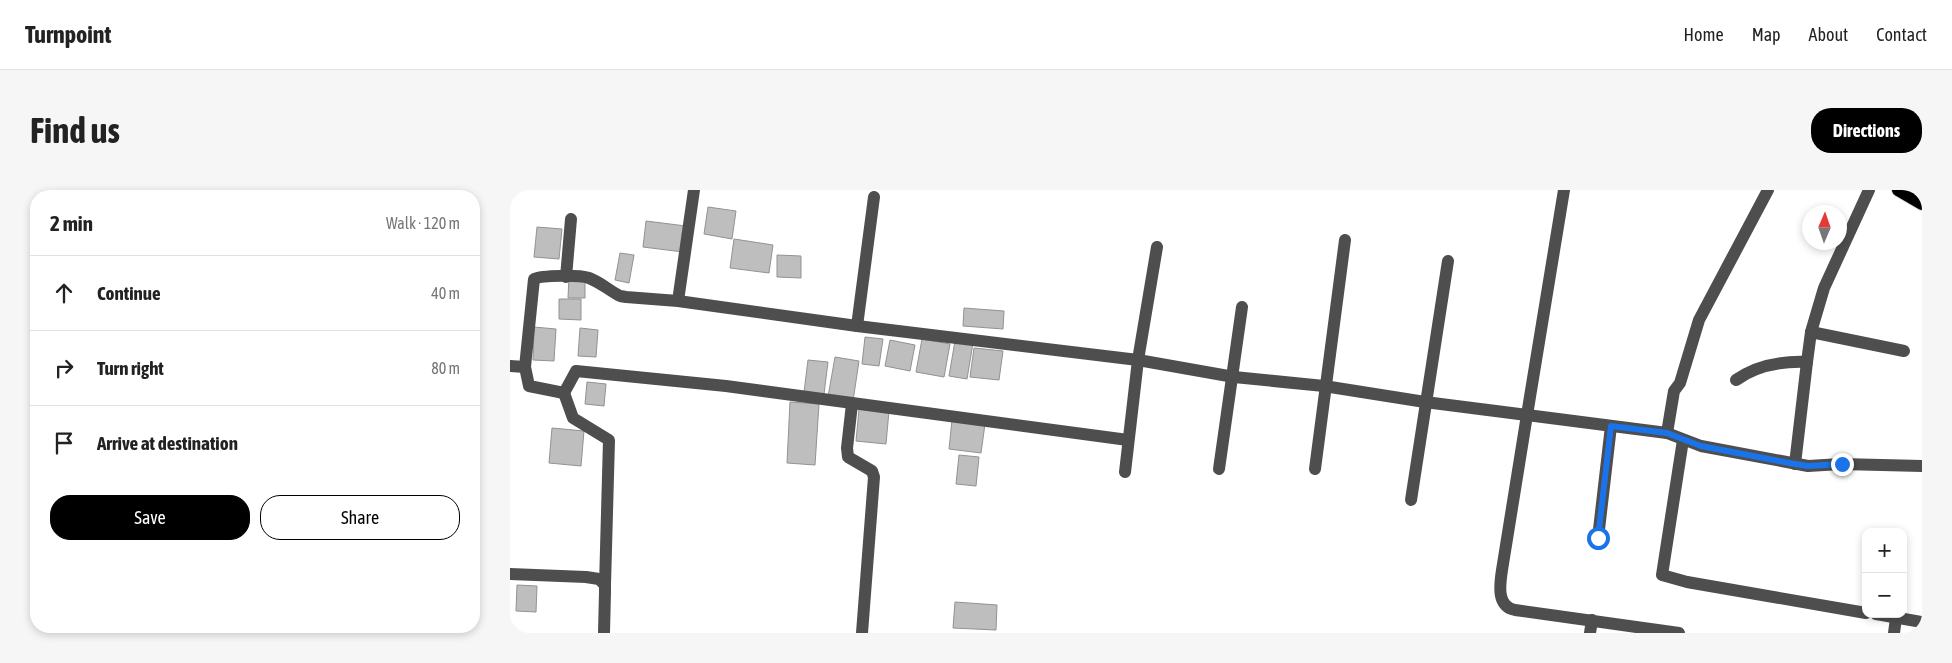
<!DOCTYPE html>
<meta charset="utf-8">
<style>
:root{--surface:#fff;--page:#f6f6f6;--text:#222;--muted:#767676;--line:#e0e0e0;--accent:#000}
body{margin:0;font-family:"Asap Condensed",sans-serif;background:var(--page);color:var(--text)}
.controls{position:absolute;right:15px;bottom:15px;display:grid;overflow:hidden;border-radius:10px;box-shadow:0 2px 8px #0003}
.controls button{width:45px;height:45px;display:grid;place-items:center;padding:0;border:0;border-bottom:1px solid var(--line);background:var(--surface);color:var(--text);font:25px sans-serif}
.compass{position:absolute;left:1292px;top:15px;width:45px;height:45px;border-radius:50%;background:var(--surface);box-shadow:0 2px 8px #0003;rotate:2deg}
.stop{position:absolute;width:15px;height:15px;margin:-11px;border:4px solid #1a73e8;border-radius:50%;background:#fff}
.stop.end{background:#1a73e8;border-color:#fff;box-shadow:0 1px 5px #0008}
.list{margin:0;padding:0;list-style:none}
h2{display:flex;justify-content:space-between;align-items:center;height:65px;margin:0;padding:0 20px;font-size:21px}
h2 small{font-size:16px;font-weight:400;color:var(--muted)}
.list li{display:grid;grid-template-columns:32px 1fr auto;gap:15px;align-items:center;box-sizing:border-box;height:75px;padding:0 20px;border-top:1px solid var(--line)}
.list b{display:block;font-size:19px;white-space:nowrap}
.list em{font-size:16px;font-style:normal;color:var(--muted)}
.actions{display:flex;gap:10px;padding:15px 20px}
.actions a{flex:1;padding:11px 0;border:1px solid var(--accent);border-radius:20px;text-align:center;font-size:18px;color:var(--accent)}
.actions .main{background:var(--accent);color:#fff}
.icon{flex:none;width:28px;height:28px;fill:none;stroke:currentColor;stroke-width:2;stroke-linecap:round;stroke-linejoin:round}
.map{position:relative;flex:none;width:1412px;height:443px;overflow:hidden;border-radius:20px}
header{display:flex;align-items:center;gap:30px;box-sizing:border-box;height:70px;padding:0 25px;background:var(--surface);border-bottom:1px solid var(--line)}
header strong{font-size:24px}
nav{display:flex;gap:28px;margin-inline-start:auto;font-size:18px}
.intro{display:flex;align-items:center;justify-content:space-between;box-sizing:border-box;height:120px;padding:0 30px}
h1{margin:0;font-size:35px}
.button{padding:12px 22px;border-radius:20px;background:var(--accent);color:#fff;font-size:18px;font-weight:700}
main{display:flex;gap:30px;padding:0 30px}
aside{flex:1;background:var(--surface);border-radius:20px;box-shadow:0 2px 8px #0003}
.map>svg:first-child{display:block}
</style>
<header>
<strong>Turnpoint</strong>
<nav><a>Home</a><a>Map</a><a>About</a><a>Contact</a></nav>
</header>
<div class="intro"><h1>Find us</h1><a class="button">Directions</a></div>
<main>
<aside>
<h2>2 min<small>Walk · 120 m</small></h2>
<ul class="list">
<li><svg class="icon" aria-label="ahead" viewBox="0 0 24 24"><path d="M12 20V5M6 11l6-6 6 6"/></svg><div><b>Continue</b></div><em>40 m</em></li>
<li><svg class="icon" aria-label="right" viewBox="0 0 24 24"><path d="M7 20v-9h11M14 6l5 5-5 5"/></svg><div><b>Turn right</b></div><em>80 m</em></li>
<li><svg class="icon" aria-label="arrive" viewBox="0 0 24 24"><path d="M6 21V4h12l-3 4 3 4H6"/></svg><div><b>Arrive at destination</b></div></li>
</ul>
<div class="actions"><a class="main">Save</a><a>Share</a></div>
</aside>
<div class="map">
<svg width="1412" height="443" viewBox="0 0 1412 443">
<rect width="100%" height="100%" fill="#fff"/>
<g fill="#bebebe" stroke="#929292">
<polygon points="198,17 226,21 222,49 194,44"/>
<polygon points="136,31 176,36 173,62 133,57"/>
<polygon points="27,37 52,39 49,69 24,67"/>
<polygon points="224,49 263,55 259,83 220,78"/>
<polygon points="110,63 124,65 119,93 105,90"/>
<polygon points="267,65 291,66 291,88 267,87"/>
<polygon points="59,87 75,88 75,108 58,108"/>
<polygon points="49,109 71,109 71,130 49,129"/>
<polygon points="454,118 494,121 493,139 453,136"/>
<polygon points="24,137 46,139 44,171 23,170"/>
<polygon points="70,138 88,140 86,167 68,166"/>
<polygon points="355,147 373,149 369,176 352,174"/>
<polygon points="412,149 440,154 434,187 406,182"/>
<polygon points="380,150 405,155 400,181 375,176"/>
<polygon points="445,151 463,153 457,189 439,186"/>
<polygon points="464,158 493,161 489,190 460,187"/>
<polygon points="325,167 349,171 343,211 318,207"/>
<polygon points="298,170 318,172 314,204 294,202"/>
<polygon points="77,192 96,194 94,216 75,214"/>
<polygon points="280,212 309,214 305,275 277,273"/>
<polygon points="349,219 379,221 376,254 346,251"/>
<polygon points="442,230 475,234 471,263 439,259"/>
<polygon points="42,238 74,241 71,276 39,273"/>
<polygon points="449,265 469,267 466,296 446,294"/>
<polygon points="7,395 27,396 26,422 6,421"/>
<polygon points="445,412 487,415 486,440 443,438"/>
</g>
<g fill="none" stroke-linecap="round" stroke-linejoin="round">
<defs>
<polyline id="major" points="1388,0 1412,14"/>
</defs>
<use href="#major" stroke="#dbdbdb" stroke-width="14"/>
<g stroke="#4e4e4e" stroke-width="12">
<polyline points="56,87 61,29"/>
<polyline points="168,111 184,0"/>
<polyline points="347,136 364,7"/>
<polyline points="1301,142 1394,161"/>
<polyline points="0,176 15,177 19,196 54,203 66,181 216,196 618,250"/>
<path d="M15,177L24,89C32,85 70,85 79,88C90,92 100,101 110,106L116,107L168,111L347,136L628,170L724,187L814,196L915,212L1017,225L1054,0"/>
<path d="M1226,190C1247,175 1271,171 1297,172L1301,142L1314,98L1359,0"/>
<polyline points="54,203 63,228 99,250 95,395"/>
<polyline points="342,214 337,258 338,267 362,281 364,287 352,443"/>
<polyline points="1157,243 1164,201 1170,193 1189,130 1258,0"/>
<polyline points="1173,250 1152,385 1177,392 1356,423"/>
<polyline points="1285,274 1297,172"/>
<polyline points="709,279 732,117"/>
<polyline points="805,279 835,50"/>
<polyline points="615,282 628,170 647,57"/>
<polyline points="901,310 938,71"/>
<polyline points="1088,348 1101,236"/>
<polyline points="0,384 76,387 89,389 95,395 95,402 94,443"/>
<polyline points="1366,424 1412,432"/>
<polyline points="1080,443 1082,430"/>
<path d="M1169,443L1005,420C986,416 990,394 992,380L1017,225L1157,243L1191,256L1298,276L1331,274L1412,276"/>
<polyline points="1384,443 1386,428"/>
</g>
<use href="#major" stroke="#000" stroke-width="12"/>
</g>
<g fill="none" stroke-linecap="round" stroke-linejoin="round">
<polyline stroke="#1a73e8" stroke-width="6" points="1088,348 1101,236 1157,243 1191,256 1285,274 1298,276 1332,274"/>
</g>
</svg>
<div class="controls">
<button>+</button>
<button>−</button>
</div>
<svg class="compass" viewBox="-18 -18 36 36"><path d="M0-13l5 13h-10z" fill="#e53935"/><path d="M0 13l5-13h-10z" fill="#767676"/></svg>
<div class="stop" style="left:1088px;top:348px"></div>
<div class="stop end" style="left:1332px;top:274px"></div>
</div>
</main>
